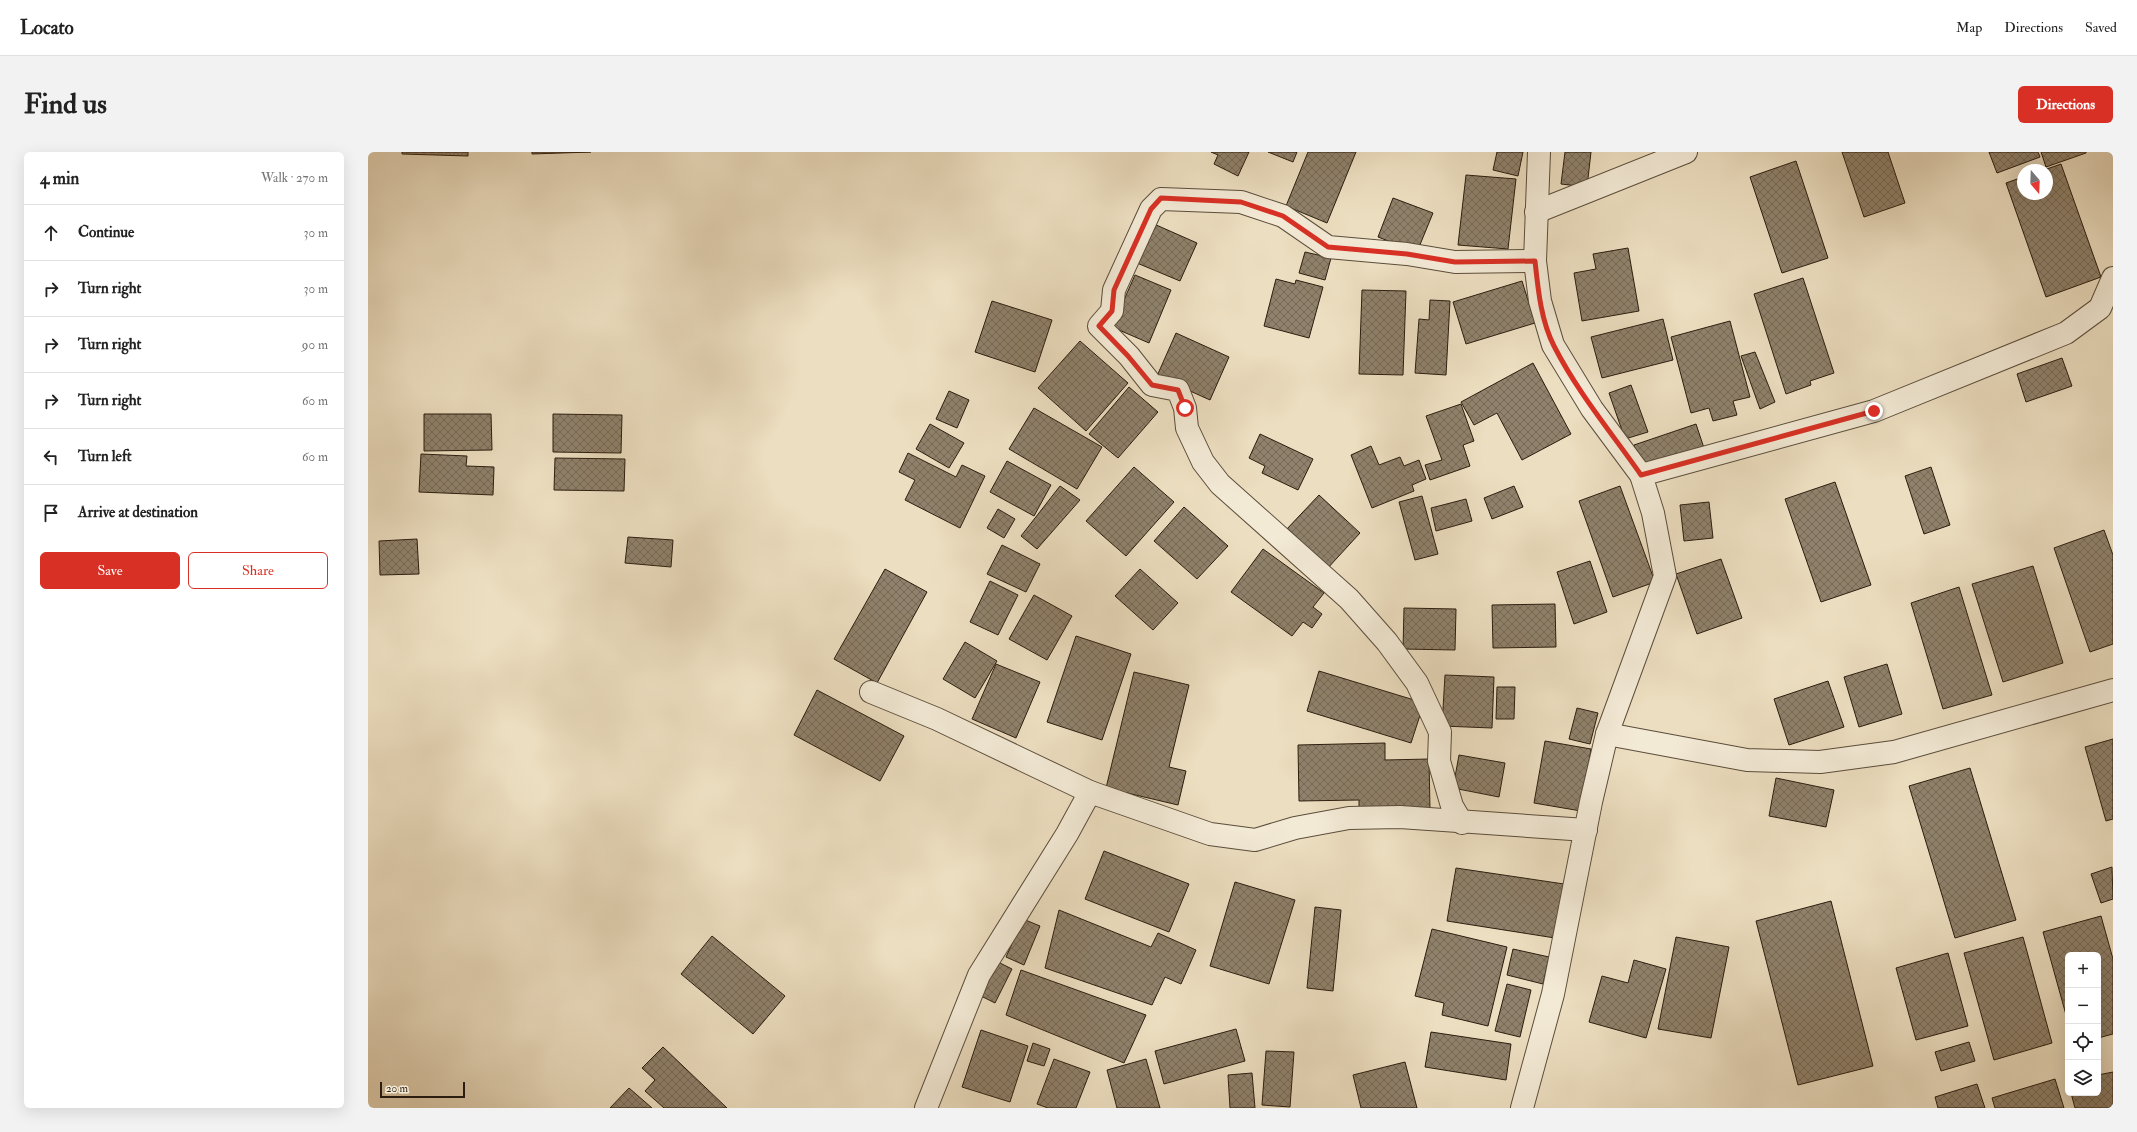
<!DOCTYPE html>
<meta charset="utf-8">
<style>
:root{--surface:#fff;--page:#f2f2f2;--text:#222;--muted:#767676;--line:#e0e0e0;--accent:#d93025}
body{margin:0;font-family:"IM FELL Double Pica",serif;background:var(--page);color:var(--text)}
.controls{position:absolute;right:12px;bottom:12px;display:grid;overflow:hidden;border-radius:6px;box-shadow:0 4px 16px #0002}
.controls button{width:36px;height:36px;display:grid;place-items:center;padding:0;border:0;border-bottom:1px solid var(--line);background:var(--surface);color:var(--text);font:20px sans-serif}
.compass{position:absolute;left:1649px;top:12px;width:36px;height:36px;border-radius:50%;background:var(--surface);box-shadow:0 4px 16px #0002;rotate:161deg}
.scale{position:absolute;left:12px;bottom:10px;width:85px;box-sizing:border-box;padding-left:4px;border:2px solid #2b1d0f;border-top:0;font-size:11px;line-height:14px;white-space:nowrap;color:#2b1d0f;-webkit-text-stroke:3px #f3ead6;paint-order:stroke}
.stop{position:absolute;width:12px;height:12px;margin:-9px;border:3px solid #d93025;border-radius:50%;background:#fff}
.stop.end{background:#d93025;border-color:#fff;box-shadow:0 1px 4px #0008}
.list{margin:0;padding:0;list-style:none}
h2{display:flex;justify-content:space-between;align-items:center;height:52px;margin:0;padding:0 16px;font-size:17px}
h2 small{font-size:13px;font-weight:400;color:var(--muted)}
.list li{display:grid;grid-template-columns:26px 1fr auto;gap:12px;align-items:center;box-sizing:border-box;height:56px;padding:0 16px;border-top:1px solid var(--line)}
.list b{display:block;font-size:15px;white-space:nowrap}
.list em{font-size:13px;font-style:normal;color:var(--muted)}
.actions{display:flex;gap:8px;padding:12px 16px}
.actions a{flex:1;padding:9px 0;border:1px solid var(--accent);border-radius:6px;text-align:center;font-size:14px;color:var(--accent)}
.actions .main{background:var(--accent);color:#fff}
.icon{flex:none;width:22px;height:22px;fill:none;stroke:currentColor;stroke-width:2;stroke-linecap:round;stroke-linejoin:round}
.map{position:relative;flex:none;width:1745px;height:956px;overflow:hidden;border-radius:6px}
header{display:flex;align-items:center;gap:24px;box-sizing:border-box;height:56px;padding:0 20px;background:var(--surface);border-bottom:1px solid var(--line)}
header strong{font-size:19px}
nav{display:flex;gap:22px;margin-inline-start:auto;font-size:14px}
.intro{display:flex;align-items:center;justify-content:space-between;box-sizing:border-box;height:96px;padding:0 24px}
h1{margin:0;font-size:28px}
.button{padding:10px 18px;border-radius:6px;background:var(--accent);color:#fff;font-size:14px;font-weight:700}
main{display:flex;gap:24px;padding:0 24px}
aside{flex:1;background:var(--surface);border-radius:6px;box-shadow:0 4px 16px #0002}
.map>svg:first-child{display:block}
</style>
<header>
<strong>Locato</strong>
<nav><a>Map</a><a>Directions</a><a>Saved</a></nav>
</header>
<div class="intro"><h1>Find us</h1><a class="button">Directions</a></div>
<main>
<aside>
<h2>4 min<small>Walk · 270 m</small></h2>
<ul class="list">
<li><svg class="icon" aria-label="ahead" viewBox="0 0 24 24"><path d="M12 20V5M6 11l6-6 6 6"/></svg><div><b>Continue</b></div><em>30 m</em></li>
<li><svg class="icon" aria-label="right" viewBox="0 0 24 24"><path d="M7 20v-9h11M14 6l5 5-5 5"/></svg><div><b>Turn right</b></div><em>30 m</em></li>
<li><svg class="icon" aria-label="right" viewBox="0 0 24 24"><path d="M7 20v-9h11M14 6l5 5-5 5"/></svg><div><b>Turn right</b></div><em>90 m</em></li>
<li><svg class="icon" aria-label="right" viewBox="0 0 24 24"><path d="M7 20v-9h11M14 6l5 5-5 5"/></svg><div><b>Turn right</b></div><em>60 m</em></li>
<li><svg class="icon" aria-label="left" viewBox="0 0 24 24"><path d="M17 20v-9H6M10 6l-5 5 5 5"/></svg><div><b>Turn left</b></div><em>60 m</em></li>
<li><svg class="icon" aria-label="arrive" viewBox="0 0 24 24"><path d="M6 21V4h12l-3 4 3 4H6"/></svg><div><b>Arrive at destination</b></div></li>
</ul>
<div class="actions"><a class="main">Save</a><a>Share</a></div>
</aside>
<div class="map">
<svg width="1745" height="956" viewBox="0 0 1745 956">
<defs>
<pattern id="building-cross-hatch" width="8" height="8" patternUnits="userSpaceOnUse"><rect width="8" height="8" fill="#8f816b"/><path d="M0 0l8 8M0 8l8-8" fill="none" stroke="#756956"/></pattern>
</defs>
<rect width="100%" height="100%" fill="#ecdec0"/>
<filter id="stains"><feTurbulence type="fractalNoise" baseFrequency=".005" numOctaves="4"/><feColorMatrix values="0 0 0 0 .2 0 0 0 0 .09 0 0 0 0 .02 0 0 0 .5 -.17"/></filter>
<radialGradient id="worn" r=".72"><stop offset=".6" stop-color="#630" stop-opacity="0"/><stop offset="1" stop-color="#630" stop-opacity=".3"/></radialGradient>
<g fill="url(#building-cross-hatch)" stroke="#2b1d0f">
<polygon points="34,0 100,0 100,4 34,2"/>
<polygon points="164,0 223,0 164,2"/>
<polygon points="843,0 881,0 870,24 846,12 850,3"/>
<polygon points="900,0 929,0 925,10"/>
<polygon points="940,0 988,0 959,71 918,54"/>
<polygon points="1129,0 1155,0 1150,24 1125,18"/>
<polygon points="1197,0 1223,0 1219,35 1193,32"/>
<polygon points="1474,0 1520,0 1537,51 1496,65"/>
<polygon points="1621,0 1670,0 1672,5 1629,21"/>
<polygon points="1673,0 1718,0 1718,1 1678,15"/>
<polygon points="1428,9 1460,106 1414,121 1382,25"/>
<polygon points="1693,12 1733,125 1678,145 1638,31 1655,25 1655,42 1679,42 1679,18 1676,18"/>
<polygon points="1098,23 1148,27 1140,97 1090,93"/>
<polygon points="1025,46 1065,61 1049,100 1010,85"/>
<polygon points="786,72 829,91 812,129 769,111"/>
<polygon points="1260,96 1271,159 1214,169 1206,121 1228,117 1225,102"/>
<polygon points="937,100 963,106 957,128 931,121"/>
<polygon points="767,123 803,138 781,191 744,175"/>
<polygon points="1435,126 1466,221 1442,229 1443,233 1418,242 1386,142"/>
<polygon points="908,127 927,132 928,128 955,135 941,186 896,174"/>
<polygon points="1154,129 1167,171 1098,192 1085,150"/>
<polygon points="994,138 1038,139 1035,223 991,222"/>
<polygon points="1062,148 1082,149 1078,223 1047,221 1051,167 1061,168"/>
<polygon points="624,149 684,168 667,220 607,200"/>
<polygon points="1295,167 1305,208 1234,226 1223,185"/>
<polygon points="1362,169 1382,245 1365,249 1369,263 1345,269 1341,256 1323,261 1303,185"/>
<polygon points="808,181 861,205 842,248 789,224"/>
<polygon points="712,189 760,231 718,279 670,236"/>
<polygon points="1387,200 1407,250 1392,257 1373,204"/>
<polygon points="1694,206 1704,234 1658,250 1649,222"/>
<polygon points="1165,211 1203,282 1154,308 1129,261 1106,273 1093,250"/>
<polygon points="1263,233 1280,280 1257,287 1241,241"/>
<polygon points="761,235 790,260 750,306 721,282"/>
<polygon points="581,239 601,248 589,276 568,267"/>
<polygon points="1093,252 1106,289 1095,293 1102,314 1062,328 1057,313 1074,308 1058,264"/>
<polygon points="666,256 734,295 709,337 641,297"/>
<polygon points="56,262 123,262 124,298 56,299"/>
<polygon points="185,262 254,263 253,301 185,300"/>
<polygon points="562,272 596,291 581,316 548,297"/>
<polygon points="1328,272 1337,299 1275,320 1266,293"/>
<polygon points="892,282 945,307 930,338 894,321 897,314 881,306"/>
<polygon points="1003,294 1011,313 1032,305 1036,314 1051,308 1058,327 1044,333 1046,339 1004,356 983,303"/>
<polygon points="540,301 588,325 594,313 617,324 592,376 537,348 547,328 531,320"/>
<polygon points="53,302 99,304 98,314 126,315 125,343 51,340"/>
<polygon points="187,306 257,307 256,339 186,338"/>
<polygon points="639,309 683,333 666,364 622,340"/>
<polygon points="766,315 806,350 758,404 718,369"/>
<polygon points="1563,315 1582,373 1556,382 1537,324"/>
<polygon points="1467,330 1503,433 1453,450 1417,347"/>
<polygon points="692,334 712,348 669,397 653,384"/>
<polygon points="1146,334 1155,355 1124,367 1116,346"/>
<polygon points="1252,334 1287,430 1245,445 1211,349"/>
<polygon points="951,343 992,381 958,418 917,379"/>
<polygon points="1054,344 1070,402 1047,408 1031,350"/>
<polygon points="1098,347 1104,369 1068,379 1063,356"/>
<polygon points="1341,350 1345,386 1316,389 1312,353"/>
<polygon points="816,355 860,394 829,427 786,389"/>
<polygon points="630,357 647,367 636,386 619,376"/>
<polygon points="1736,378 1745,403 1745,492 1722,500 1686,396"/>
<polygon points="260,385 305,388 303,415 257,411"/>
<polygon points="49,387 51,422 12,423 11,389"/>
<polygon points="634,393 672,412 658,440 619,422"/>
<polygon points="895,397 956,441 945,455 954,462 944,476 935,470 924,484 863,440"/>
<polygon points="1353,407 1374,466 1329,482 1308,422"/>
<polygon points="1222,409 1239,460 1206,472 1189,420"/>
<polygon points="1665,414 1695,511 1635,530 1604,432"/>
<polygon points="517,417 559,440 509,531 466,507"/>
<polygon points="772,417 810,451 785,478 747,444"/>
<polygon points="622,429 650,443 630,483 602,470"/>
<polygon points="1591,435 1624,543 1575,557 1543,451"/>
<polygon points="666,443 704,464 679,508 641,487"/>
<polygon points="1187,452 1188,495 1125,496 1124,453"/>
<polygon points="1036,456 1088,457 1087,498 1035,497"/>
<polygon points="708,484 763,502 734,588 679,570"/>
<polygon points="597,490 629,509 607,546 575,527"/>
<polygon points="628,512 672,530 648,586 604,567"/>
<polygon points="1519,512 1534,562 1491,575 1476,525"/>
<polygon points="951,519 1056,551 1043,591 939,559"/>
<polygon points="766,520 821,533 801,615 818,619 810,653 738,636"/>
<polygon points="1077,523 1126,525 1124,576 1074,574"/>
<polygon points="1460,529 1476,575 1421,593 1406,547"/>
<polygon points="1129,535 1147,535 1146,567 1128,567"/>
<polygon points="449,538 536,584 512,629 426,583"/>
<polygon points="1209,556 1230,561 1222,592 1201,587"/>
<polygon points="1745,587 1745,667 1738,669 1717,595"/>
<polygon points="1177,589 1223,597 1213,659 1166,651"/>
<polygon points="1017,591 1017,608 1061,607 1062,658 991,660 991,648 931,649 930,593"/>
<polygon points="1091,603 1137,611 1131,645 1085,636"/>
<polygon points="1602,616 1648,768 1587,786 1541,634"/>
<polygon points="1408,626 1466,638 1458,675 1401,664"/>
<polygon points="736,699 821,732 801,780 717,747"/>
<polygon points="1744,715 1745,747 1733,751 1723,722"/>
<polygon points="1088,716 1196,732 1187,786 1079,769"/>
<polygon points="867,730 927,748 901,832 842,814"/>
<polygon points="1463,749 1505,914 1430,933 1388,769"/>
<polygon points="947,755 973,758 965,839 939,836"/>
<polygon points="691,758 783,795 790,781 828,798 813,832 797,825 784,853 677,816"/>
<polygon points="1733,764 1745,807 1745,882 1730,886 1730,803 1700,803 1700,870 1675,780"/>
<polygon points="655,767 672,774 656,813 638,805"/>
<polygon points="1064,777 1139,795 1120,874 1074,863 1076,851 1047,844"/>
<polygon points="344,784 417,844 385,882 313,822"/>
<polygon points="1308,785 1361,795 1343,886 1290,877"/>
<polygon points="1655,785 1684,891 1626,908 1596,801"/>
<polygon points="1145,797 1181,805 1175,832 1139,823"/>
<polygon points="1580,801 1600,874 1548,888 1528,816"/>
<polygon points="626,808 644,817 627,851 609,842"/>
<polygon points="1266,808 1298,817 1278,886 1221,870 1234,824 1260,831"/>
<polygon points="653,818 778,863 756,911 638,863"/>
<polygon points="1139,832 1163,838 1152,885 1127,879"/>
<polygon points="868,877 877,909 796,932 787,899"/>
<polygon points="613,878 660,894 642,950 594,935"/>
<polygon points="1063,880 1143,892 1138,928 1057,915"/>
<polygon points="1601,890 1607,909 1573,919 1567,900"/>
<polygon points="665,891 682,897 676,914 659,909"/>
<polygon points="295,895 359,956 296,956 277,939 287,928 274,916"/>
<polygon points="898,899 926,900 922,955 894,953"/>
<polygon points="686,907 722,920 708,956 680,956 669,952"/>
<polygon points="778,907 792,956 749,956 739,918"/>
<polygon points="1037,910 1049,956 993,956 985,923"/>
<polygon points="1745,920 1745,956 1707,956 1703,941 1730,941 1730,923"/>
<polygon points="884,921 887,956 862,956 860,923"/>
<polygon points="1687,927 1696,956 1627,956 1624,946"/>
<polygon points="1609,932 1617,956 1570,956 1567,945"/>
<polygon points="261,936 284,956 242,956"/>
</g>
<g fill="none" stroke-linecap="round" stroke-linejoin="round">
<defs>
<g id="minor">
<polyline points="1168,60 1318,0"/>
<polyline points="1273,323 1506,259 1698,181 1732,156 1745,126"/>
<polyline points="503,540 569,567 722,640 842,682 887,688 927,676 981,666 1032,665 1218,678"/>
<polyline points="1239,582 1379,608 1452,610 1526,600 1745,538"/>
<polyline points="1094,671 1084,654 1071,609 1072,580 1049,531 1019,490 981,447 852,332 835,310 819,276 817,256 810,238 784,233 761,204 731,174 744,159 746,138 783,57 793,47 873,50 915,64 960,95 1039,102 1087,110 1167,109"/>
<polyline points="558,956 611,823 699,682 722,640"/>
<polyline points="1154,956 1185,842 1223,650 1239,582 1297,424 1285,361 1273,323 1224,257 1185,193 1172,149 1167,109 1171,0"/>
</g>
</defs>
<use href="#minor" stroke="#5b4d3b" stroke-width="24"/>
<use href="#minor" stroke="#f3ead6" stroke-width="22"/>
</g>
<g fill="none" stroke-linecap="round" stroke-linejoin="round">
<path stroke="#d93025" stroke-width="5" d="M817,256L810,238L784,233L760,204L731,174L744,159L746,138L783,57L793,46L873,50L915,64L960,95L1039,102L1087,110L1167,109C1170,137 1173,169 1186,194C1210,241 1243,280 1273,323L1506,259"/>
</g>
<rect width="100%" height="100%" filter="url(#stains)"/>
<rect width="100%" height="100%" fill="url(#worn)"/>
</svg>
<div class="controls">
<button>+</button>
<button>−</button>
<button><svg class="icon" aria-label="locate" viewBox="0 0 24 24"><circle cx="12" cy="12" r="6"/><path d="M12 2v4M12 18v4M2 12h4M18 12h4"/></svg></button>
<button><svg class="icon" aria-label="layers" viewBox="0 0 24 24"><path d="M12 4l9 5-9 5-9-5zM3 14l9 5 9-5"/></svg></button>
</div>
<svg class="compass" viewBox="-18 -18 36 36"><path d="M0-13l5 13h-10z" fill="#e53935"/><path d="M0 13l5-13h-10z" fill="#767676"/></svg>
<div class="scale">20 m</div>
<div class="stop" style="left:817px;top:256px"></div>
<div class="stop end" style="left:1506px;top:259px"></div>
</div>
</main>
